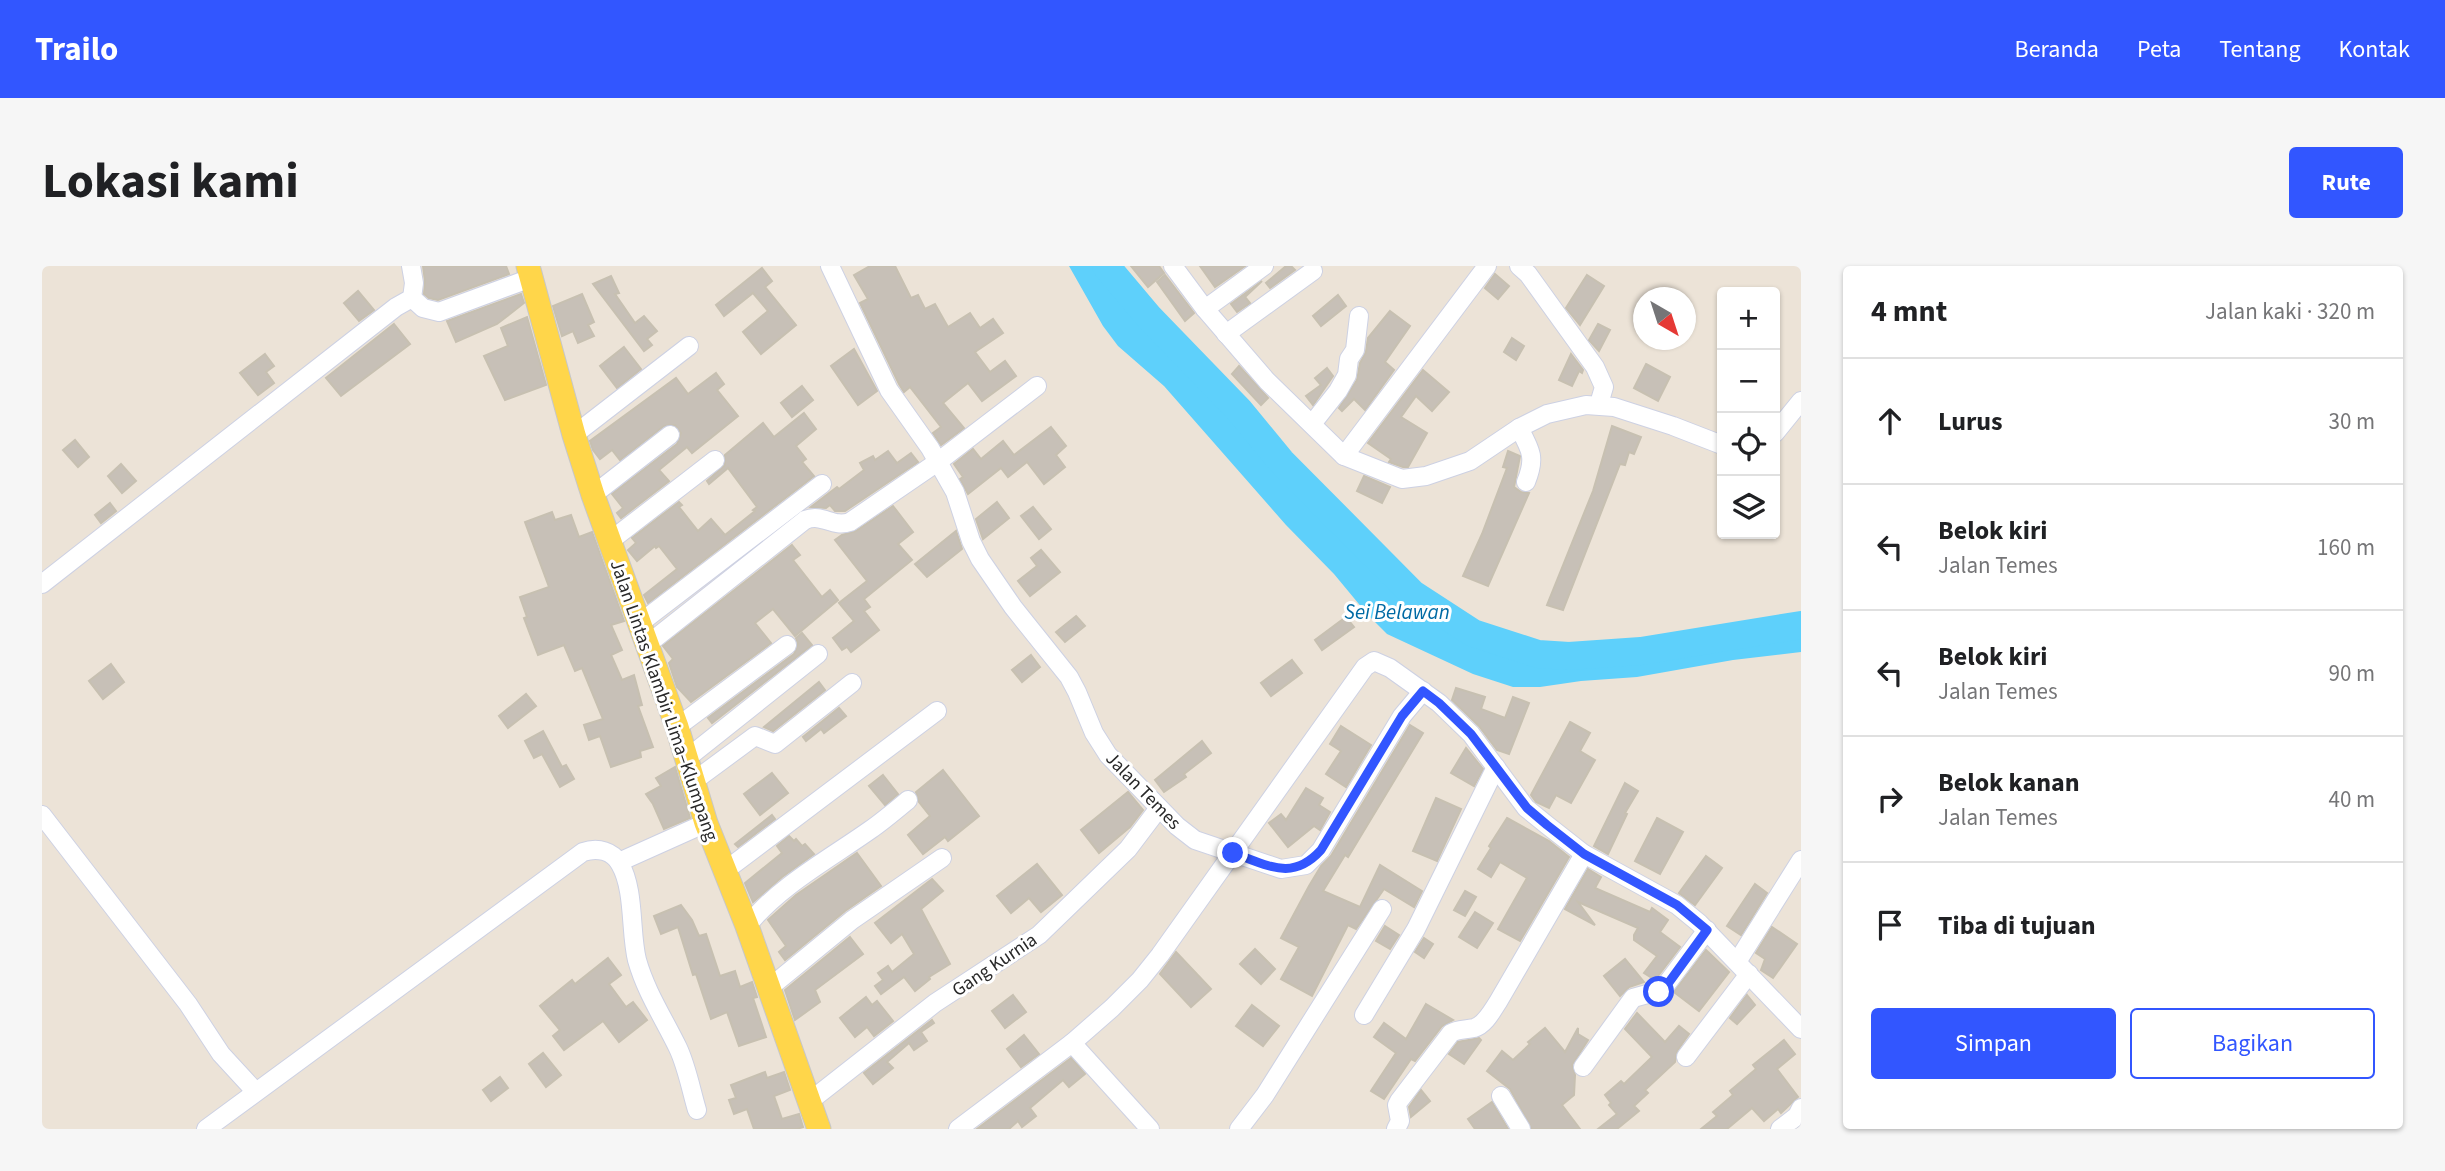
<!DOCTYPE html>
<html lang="id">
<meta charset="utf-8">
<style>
:root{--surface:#fff;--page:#f6f6f6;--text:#202124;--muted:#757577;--line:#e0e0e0;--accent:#3256ff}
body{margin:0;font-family:"Source Sans 3",sans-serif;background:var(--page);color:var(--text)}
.controls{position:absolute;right:21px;top:21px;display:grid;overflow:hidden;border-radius:7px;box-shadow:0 2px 5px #0004}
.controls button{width:63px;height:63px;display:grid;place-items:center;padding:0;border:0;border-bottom:2px solid var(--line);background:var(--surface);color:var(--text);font:35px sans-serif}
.compass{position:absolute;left:1591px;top:21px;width:63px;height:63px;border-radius:50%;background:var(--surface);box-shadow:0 2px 5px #0004;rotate:141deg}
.stop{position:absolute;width:21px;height:21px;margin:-16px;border:5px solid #3256ff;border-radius:50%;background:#fff}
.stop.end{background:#3256ff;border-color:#fff;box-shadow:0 2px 7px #0008}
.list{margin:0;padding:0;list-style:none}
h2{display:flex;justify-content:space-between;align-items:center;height:91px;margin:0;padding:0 28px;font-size:30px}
h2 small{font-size:23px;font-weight:400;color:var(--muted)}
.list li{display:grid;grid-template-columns:46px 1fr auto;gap:21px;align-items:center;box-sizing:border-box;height:126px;padding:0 28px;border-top:2px solid var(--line)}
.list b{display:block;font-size:26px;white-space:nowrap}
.list p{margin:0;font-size:23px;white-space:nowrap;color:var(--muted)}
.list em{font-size:23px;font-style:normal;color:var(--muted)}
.actions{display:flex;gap:14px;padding:21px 28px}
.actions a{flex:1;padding:16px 0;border:2px solid var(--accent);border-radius:7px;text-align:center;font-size:24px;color:var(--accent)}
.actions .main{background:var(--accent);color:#fff}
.icon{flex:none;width:38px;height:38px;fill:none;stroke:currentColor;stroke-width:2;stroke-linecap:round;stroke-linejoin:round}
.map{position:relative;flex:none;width:1759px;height:863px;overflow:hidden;border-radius:7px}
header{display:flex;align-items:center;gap:42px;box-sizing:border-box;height:98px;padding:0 35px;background:var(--accent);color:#fff}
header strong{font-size:33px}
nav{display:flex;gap:38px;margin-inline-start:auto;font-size:24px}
.intro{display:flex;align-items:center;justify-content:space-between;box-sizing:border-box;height:168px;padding:0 42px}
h1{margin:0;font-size:49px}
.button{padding:18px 32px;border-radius:7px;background:var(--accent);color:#fff;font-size:24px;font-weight:700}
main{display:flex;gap:42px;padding:0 42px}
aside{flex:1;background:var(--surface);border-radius:7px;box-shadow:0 2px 5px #0004}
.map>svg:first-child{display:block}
</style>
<header>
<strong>Trailo</strong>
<nav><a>Beranda</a><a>Peta</a><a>Tentang</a><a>Kontak</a></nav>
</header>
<div class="intro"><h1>Lokasi kami</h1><a class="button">Rute</a></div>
<main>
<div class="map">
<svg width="1759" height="863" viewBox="0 0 1759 863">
<rect width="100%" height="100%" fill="#ece3d7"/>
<polygon fill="#5ed0fb" points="1027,0 1074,0 1128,80 1193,158 1309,268 1347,310 1413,360 1464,383 1503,395 1517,397 1555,396 1679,379 1721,371 1759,357 1759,386 1691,394 1595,411 1539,415 1498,421 1471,421 1431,408 1345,368 1326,349 1292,308 1244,259 1122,120 1076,80 1061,60"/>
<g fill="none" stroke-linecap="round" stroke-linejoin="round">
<polyline stroke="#5ed0fb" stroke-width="28" points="1064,0 1107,51 1197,144 1239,195 1371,328 1431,367 1496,388 1527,390 1599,385 1759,359"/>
</g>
<g fill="#c7c0b7" stroke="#c7c0b1" stroke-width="2">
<polygon points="381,0 464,0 467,8 396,34 387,32 382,28 383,15"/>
<polygon points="828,0 853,0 869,32 876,29 883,43 893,38 906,61 928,47 938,62 951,53 961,67 933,86 948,106 963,95 974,110 940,135 926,117 901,137 922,162 899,179 891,167 899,161 868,121 862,126 857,118 818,37 826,33 812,9"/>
<polygon points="1089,0 1117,0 1122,7 1106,21"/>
<polygon points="1158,0 1203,0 1173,21"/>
<polygon points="1244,0 1249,0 1253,4 1228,22 1224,17"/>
<polygon points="720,2 730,15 723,21 754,59 719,88 701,66 726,45 711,27 682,50 674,39"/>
<polygon points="1453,8 1467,20 1456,33 1443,22"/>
<polygon points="1123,9 1152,47 1143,55 1115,16"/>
<polygon points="1545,9 1562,20 1538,59 1524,42"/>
<polygon points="569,10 577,27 573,28 593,57 602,50 615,65 605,73 610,79 602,85 551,18"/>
<polygon points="1220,15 1203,31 1208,37 1195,46 1189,38"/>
<polygon points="316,25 332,44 317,55 302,37"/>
<polygon points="479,28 482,37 455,58 414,76 405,55"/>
<polygon points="540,28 552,56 546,59 552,70 536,77 531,65 520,70 511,40"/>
<polygon points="1296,29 1304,40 1279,60 1271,50"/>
<polygon points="1348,45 1368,60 1343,96 1352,104 1323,144 1312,133 1300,145 1297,142 1315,114 1318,97 1324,86 1326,72"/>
<polygon points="485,51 504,119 463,134 442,90 466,80 459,62"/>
<polygon points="352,58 368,78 299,130 284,112"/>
<polygon points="1556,58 1568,64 1557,85 1547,74"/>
<polygon points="1470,72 1482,80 1474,94 1462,86"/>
<polygon points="582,81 599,103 575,122 558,100"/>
<polygon points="812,83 835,125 816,139 789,100"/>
<polygon points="223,88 232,100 224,106 232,117 216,129 198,107"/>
<polygon points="1529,88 1541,104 1540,107 1537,105 1530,120 1517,114"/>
<polygon points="1604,98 1628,111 1616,135 1592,122"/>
<polygon points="1197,100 1226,132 1219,139 1190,108"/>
<polygon points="1285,102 1291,110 1271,139 1264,130 1279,119 1273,112"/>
<polygon points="1381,104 1407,126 1390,145 1374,130 1359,151 1385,167 1366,201 1361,201 1347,196 1349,193 1326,177"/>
<polygon points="674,107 682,118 675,124 696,150 650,187 645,181 617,204 627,215 579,252 575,247 581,242 570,228 635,178 639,167 633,159 622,160 578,194 570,184 558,193 551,184 548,175 634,112 646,128"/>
<polygon points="760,120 771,134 750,151 739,137"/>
<polygon points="762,147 774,163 754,180 764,193 760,196 772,210 606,337 602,329 635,303 617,280 614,282 613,280 595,295 586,284 594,277 590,272 637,236 640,239 637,241 656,265 669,253 683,269 713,245 711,244 715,241 686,202 667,218 665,215 683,199 683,189 721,157 732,171"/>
<polygon points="1570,160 1599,171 1592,188 1587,186 1583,199 1578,198 1521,344 1505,339 1551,225"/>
<polygon points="1009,161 1024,180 1014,189 1023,201 1002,218 985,196 966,211 959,202 926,228 918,213 921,211 912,198 931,183 939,193 961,175 972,189"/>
<polygon points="33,174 47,191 36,201 21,184"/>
<polygon points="846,185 855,197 869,187 876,196 803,245 793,245 788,239 784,242 769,241 795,221 797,223 822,204 818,197 831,190 833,194"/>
<polygon points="1466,185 1478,190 1472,221 1479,226 1487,227 1446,320 1421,310 1440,268 1465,202 1461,201"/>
<polygon points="79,198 94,215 80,227 66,210"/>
<polygon points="1322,210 1348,221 1340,237 1315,225"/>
<polygon points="955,236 967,252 941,273 934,253"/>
<polygon points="68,237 74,245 59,257 53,249"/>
<polygon points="851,240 871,266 856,278 870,294 822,333 828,341 822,345 837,364 809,386 805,381 800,384 791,372 812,355 797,337 825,315 793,274 800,269 814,265"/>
<polygon points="991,241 1009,263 997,273 979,250"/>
<polygon points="510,246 513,254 529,249 537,271 550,266 582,355 569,359 580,384 569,389 580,414 592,409 600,439 596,440 611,481 598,485 599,491 569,501 558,470 547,474 542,459 561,453 540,402 533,405 522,379 496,389 482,352 485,351 478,331 507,321 483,256"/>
<polygon points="914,265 920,283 885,311 873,298"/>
<polygon points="750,279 758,289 751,294 780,331 788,324 796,334 753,370 731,343 713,357 729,377 649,436 635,421 627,397 631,393 621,380"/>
<polygon points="999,284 1018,306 988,330 976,315 995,300 989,292"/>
<polygon points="1034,350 1043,360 1023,376 1014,366"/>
<polygon points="1304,351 1312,361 1280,384 1273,374"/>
<polygon points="760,367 770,379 670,457 666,452 752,388 756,378 754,372"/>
<polygon points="989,389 998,401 980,416 970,404"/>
<polygon points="1250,394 1260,407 1229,430 1219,417"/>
<polygon points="69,398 82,416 61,433 47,415"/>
<polygon points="777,416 783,424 731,465 722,461"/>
<polygon points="1414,422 1443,431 1439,443 1463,452 1471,431 1487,437 1467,488 1455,484 1437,460 1410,434"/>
<polygon points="484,428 494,440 466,462 457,450"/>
<polygon points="797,442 804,450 782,467 779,463 764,475 761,471"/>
<polygon points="1528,456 1548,467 1538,485 1553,494 1529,537 1514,529 1507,542 1494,536 1489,529"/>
<polygon points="1368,459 1381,467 1306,591 1303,589 1281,625 1318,641 1338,599 1380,625 1372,641 1342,623 1314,663 1306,659 1270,730 1239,713 1257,681 1239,672 1267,620 1279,600 1289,590"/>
<polygon points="1299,460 1329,479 1304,521 1284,508 1299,485 1288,478"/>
<polygon points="501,465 520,501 524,499 532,513 518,521 500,488 492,492 483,475"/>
<polygon points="1160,475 1169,487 1142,508 1144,511 1122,526 1113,514"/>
<polygon points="1424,482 1441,503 1432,520 1409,507"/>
<polygon points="633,501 648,552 622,563 611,538 604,528 619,520 614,512"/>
<polygon points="901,504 937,550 906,575 903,571 881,588 866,569 888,550 877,536 874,526"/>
<polygon points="730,507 746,527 718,549 702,528"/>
<polygon points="841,509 856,528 843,539 827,520"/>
<polygon points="1583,517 1596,525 1583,547 1585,548 1566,588 1552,580"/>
<polygon points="1264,522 1281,532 1277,539 1288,546 1278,564 1272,560 1246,581 1227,557 1239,548 1244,554"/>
<polygon points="1086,526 1101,544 1088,561 1057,587 1039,564"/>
<polygon points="1394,532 1419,543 1395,595 1371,585"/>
<polygon points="730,549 733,553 696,581 693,578"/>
<polygon points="1465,552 1507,575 1527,591 1478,675 1456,663 1485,612 1458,596 1449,611 1436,603 1449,582 1447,580"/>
<polygon points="1615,552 1641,566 1618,608 1593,595"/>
<polygon points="747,570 752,575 754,573 760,580 763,578 772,588 740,611 711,636 703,617 740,587 735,580"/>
<polygon points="815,587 839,620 803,645 743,694 737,686 744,680 726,654 754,629"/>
<polygon points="1664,590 1680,602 1653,639 1637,627"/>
<polygon points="995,598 1020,629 999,646 987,632 969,647 955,630"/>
<polygon points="1546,603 1559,611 1553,622 1608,646 1610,642 1626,654 1618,666 1638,681 1613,714 1602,707 1615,690 1592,674 1592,669 1596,662 1536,636 1553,659 1523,643"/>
<polygon points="890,613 901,625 879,643 908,698 887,711 888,713 873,725 862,711 839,728 833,720 841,714 836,707 846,700 850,706 872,688 860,668 849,677 833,657"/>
<polygon points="1713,618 1725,627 1699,669 1685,660"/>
<polygon points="1423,625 1434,631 1423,650 1412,644"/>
<polygon points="639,639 650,654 657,670 664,668 678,710 693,705 698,721 710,716 715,731 711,732 724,771 697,780 685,746 669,753 654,708 651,709 636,661 619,668 612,650"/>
<polygon points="1433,646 1451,657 1435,682 1417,671"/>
<polygon points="1343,660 1357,669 1348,683 1334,675"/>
<polygon points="1730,661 1755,678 1731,712 1719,704 1723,693 1714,687"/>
<polygon points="808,671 821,688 773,724 778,736 753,754 743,724"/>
<polygon points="1382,672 1391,678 1382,692 1373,686"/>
<polygon points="1213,683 1233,703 1219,718 1198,698"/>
<polygon points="1664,684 1687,706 1657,745 1632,726"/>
<polygon points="1134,686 1169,723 1149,741 1118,708"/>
<polygon points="566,692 579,709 567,718 584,741 591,736 605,754 577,776 561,755 522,784 511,770 518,764 498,740 530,714 533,718"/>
<polygon points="1583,693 1602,716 1587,721 1578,730 1562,710"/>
<polygon points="971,729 984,746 963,762 950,745"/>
<polygon points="1705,729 1713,739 1695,758 1688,752"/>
<polygon points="824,731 830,739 835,735 851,755 832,770 825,761 813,771 798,752"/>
<polygon points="1384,738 1411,754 1400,760 1373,795 1369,793 1342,833 1329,825 1354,787 1332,771 1342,757 1364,773"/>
<polygon points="1210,739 1237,760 1221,780 1194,760"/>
<polygon points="1595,747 1623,776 1637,760 1647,768 1635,785 1633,796 1603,824 1606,827 1592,840 1597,845 1575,863 1556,863 1575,848 1567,839 1569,837 1563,829 1579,815 1582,818 1610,791 1583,763"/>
<polygon points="890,754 892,757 879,766 885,775 872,784 867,777 845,796 851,802 831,818 822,807"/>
<polygon points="1503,762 1523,786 1536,762 1536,768 1546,774 1530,799 1533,809 1532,829 1520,839 1538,863 1490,863 1468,823 1445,805 1460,785 1471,794 1488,778 1486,776"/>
<polygon points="982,769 997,788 979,801 965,783"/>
<polygon points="1437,772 1439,774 1422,798 1407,788 1416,776"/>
<polygon points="1742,774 1753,788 1735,803 1756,831 1739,847 1736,843 1722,855 1710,842 1685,863 1659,863 1675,850 1671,846 1691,829 1688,825 1714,803 1711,799"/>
<polygon points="501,787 519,809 504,821 487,798"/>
<polygon points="1029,792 1043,808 1027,821 1021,814 988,842 994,850 980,861 976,855 967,863 935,863"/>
<polygon points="723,806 725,812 742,806 748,824 732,830 740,853 757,848 761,861 755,863 712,863 705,843 692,848 687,834 694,832 689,819"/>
<polygon points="458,811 466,822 449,835 441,824"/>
<polygon points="1379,824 1388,835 1369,851 1367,841"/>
<polygon points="1450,836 1466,863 1433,863 1426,853"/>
</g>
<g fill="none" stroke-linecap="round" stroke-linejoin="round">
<defs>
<g id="minor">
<polyline points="788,0 847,124 888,182 913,226 929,275 938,293 971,341 1027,411 1035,426 1052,467 1066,489 1135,560 1153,574 1239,603 1264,599 1279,584 1360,450 1381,425"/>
<polyline points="1131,0 1163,43 1225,115 1302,190 1360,213 1384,210 1428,195 1477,162 1505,148 1544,139 1572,141 1631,160 1680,179"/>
<polyline points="1477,0 1486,8 1553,101 1562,121 1557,138"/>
<polyline points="370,32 381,42 397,46 489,12"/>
<polyline points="1163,43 1222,0"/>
<polyline points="1184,68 1271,5"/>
<polyline points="1270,158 1296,125 1305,109 1307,93 1313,84 1317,50"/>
<path d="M1477,162C1489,184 1494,192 1484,216"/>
<polyline points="1733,167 1759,135"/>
<polyline points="532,169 647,80"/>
<polyline points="1302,190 1445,0"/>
<polyline points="551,229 628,169"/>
<polyline points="568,275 673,194"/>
<polyline points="0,318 354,41 370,32 372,17 369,0"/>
<polyline points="598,357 780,218"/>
<path d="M606,378L763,254C781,247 790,262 808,256L897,195L995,120"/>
<polyline points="635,461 745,379"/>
<polyline points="644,493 776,388"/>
<polyline points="652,515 713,470 733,478 810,417"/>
<polyline points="0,549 146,738 179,788 213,825"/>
<polyline points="577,596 664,557"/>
<polyline points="684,604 895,445"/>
<path d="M705,660C737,620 787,593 828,564C841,555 854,544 866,534"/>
<polyline points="1695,696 1759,594"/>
<polyline points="727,722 810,654 900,592"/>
<polyline points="1322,749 1374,663 1454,501"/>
<polyline points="1030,777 1108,863"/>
<polyline points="1644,791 1707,708"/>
<polyline points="1541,801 1591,732 1620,724 1665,664"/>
<polyline points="1459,830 1479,863"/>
<polyline points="768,835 893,737 997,669 1086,583 1117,542"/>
<path d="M164,863L541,586C556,581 571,585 578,598C593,624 588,666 595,694C604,726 622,753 636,782C645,801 649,824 655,844"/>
<polyline points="916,863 1030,777 1070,742 1098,714 1118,689 1323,401 1332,395 1348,402 1397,437 1429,468 1484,542 1505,559 1542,588 1635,639 1657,657 1759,763"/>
<polyline points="1197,863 1223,829 1340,643"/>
<path d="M1354,863L1358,855L1355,839L1357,835L1409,767C1416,763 1423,764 1432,762C1443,759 1450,745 1456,736L1542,588"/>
<polyline points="1738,863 1755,850 1759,842"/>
</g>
<polyline id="major" points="486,0 532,169 551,229 635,461 664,557 705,660 777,863"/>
</defs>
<use href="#minor" stroke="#cdd1e3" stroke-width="20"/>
<use href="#major" stroke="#c7c7c7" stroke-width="25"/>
<use href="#minor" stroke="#fff" stroke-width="18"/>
<use href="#major" stroke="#ffd64a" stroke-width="23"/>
</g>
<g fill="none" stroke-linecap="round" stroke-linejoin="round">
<path stroke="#3256ff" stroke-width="9" d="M1191,587C1226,599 1250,616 1279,584L1360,450L1381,425L1397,437L1429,468L1485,542L1505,559L1542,588L1635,639L1665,664L1625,719L1617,726"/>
</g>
<g text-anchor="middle" stroke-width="6" stroke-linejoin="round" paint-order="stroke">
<g font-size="19" fill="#282828" stroke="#fff">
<text transform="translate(623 434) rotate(71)" y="7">Jalan Lintas Klambir Lima–Klumpang</text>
<text transform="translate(1102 524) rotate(46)" y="7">Jalan Temes</text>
<text transform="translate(952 698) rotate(-34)" y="7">Gang Kurnia</text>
</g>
<g font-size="21" font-style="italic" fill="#006aa4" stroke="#fff">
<text x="1355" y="353">Sei Belawan</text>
</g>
</g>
</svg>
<div class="controls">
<button>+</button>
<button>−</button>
<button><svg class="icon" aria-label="locate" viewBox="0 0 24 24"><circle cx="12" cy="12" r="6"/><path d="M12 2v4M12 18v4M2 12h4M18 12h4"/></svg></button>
<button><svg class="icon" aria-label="layers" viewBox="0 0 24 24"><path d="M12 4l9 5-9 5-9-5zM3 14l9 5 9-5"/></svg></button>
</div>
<svg class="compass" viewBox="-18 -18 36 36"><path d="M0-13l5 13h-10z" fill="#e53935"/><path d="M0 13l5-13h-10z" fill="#757577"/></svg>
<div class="stop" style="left:1617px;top:726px"></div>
<div class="stop end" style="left:1191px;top:587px"></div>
</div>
<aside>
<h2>4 mnt<small>Jalan kaki · 320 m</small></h2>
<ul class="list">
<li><svg class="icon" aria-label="ahead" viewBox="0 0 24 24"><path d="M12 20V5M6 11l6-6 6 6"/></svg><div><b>Lurus</b></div><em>30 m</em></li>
<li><svg class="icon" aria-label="left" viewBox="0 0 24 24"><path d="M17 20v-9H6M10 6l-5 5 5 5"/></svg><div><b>Belok kiri</b><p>Jalan Temes</p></div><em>160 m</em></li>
<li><svg class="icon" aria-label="left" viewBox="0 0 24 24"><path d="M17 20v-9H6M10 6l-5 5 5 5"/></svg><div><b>Belok kiri</b><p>Jalan Temes</p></div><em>90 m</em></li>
<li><svg class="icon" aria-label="right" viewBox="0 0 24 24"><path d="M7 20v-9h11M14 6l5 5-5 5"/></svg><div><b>Belok kanan</b><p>Jalan Temes</p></div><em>40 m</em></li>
<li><svg class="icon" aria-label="arrive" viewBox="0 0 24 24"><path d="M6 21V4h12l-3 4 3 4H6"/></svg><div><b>Tiba di tujuan</b></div></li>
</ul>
<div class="actions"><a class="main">Simpan</a><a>Bagikan</a></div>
</aside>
</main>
